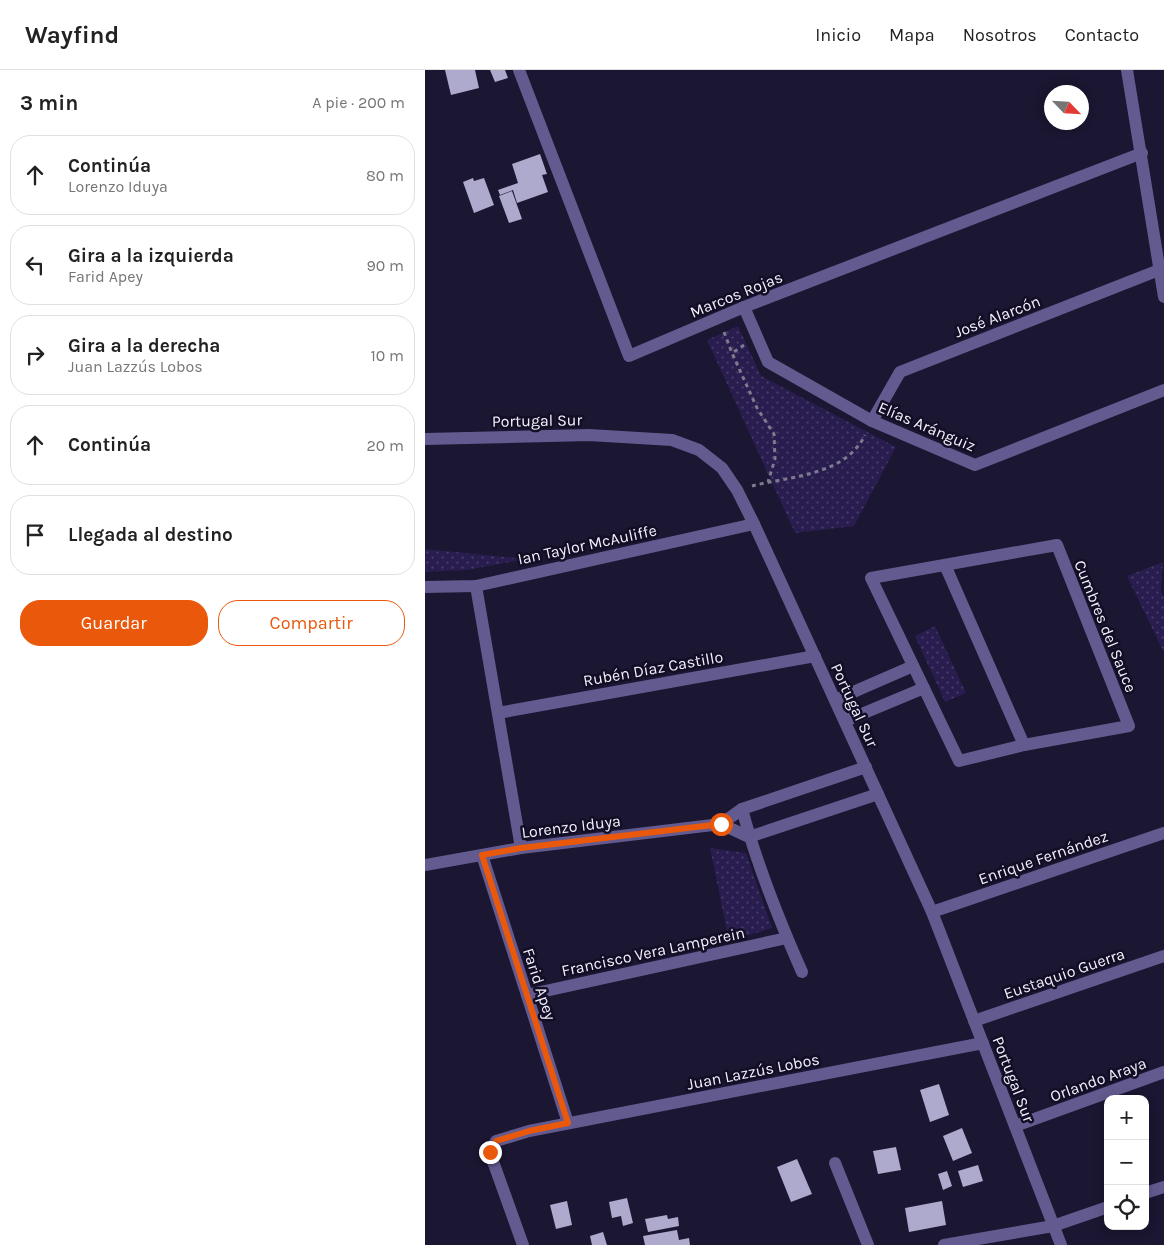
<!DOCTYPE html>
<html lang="es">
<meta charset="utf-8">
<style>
:root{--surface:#fff;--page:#f2f2f2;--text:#222;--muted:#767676;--line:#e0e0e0;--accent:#ea580c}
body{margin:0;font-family:Karla,sans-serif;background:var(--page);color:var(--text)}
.controls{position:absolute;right:15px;bottom:15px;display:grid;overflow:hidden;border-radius:10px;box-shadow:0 2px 12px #0003}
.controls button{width:45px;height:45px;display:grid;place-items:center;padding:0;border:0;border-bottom:1px solid var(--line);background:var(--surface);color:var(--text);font:25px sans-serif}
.compass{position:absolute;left:619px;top:15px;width:45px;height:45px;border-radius:50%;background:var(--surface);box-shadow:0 2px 12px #0003;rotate:115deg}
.stop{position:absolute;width:15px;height:15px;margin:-11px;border:4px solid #ea580c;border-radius:50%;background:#fff}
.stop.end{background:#ea580c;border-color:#fff;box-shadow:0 1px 5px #0008}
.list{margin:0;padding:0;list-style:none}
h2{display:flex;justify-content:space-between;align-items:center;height:65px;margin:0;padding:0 20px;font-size:21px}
h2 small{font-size:16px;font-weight:400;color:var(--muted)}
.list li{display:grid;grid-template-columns:32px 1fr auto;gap:15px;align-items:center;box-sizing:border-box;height:80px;margin:0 10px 10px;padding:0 10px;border:1px solid var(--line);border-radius:20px}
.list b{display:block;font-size:19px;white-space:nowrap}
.list p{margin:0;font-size:16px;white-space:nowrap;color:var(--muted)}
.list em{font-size:16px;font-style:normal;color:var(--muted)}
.actions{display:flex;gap:10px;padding:15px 20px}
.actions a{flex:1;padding:11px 0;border:1px solid var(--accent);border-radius:20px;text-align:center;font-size:18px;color:var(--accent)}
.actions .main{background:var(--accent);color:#fff}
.icon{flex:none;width:28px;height:28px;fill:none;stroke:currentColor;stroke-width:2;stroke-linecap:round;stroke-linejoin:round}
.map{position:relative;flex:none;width:739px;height:1175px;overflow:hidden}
header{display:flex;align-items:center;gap:30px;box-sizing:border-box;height:70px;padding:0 25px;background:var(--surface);border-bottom:1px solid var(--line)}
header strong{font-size:24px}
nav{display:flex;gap:28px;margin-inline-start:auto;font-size:18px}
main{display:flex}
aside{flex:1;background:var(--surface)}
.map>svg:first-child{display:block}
</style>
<header>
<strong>Wayfind</strong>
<nav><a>Inicio</a><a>Mapa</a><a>Nosotros</a><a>Contacto</a></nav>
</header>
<main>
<aside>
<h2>3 min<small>A pie · 200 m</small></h2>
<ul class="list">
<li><svg class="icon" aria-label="ahead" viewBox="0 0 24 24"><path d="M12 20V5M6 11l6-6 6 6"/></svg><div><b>Continúa</b><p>Lorenzo Iduya</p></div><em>80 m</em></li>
<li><svg class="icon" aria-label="left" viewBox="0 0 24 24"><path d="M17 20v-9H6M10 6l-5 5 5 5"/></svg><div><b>Gira a la izquierda</b><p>Farid Apey</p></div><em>90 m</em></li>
<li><svg class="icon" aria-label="right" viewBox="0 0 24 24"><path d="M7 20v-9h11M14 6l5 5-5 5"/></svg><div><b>Gira a la derecha</b><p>Juan Lazzús Lobos</p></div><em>10 m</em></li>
<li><svg class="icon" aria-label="ahead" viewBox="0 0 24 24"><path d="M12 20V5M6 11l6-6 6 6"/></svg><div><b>Continúa</b></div><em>20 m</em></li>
<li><svg class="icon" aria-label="arrive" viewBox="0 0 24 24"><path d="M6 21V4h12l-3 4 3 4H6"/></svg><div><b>Llegada al destino</b></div></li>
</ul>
<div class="actions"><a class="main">Guardar</a><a>Compartir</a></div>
</aside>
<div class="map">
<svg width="739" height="1175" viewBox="0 0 739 1175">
<defs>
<pattern id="park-dots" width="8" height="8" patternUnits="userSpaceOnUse" patternTransform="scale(1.25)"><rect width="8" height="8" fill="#291d4f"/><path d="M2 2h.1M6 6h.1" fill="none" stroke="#483e69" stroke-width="1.8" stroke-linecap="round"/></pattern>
</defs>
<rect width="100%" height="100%" fill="#1b1631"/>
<g fill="url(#park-dots)">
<polygon points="313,256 336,306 471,377 429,456 370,463 282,270"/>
<polygon points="0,479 101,489 42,500 0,502"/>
<polygon points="738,492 736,521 739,528 739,583 702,506"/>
<polygon points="510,556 541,623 520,632 490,566"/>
<polygon points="285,778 321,783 347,858 304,871"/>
</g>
<g fill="#aeaacd">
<polygon points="20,0 50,0 54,18 26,25"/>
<polygon points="65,0 80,0 83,8 70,12"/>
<polygon points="115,84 122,104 117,105 123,122 92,133 88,120 75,125 73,120 93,113 87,94"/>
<polygon points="48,108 49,111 59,108 69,135 49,143 38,112"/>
<polygon points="87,121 97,149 84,153 74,126"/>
<polygon points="514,1014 524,1045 505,1052 495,1020"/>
<polygon points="537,1058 547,1083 528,1091 518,1066"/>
<polygon points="471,1077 476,1100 453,1104 448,1081"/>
<polygon points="372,1089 387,1124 366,1132 352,1097"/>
<polygon points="553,1095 558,1111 538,1117 533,1101"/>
<polygon points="522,1101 527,1116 518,1120 513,1104"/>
<polygon points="202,1128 208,1153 198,1156 196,1146 187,1148 184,1132"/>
<polygon points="142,1131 147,1155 131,1159 125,1135"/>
<polygon points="517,1131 521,1155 484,1162 480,1138"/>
<polygon points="242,1145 243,1149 253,1147 254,1156 223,1162 220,1149"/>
<polygon points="252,1160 254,1170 264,1168 265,1175 220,1175 218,1166"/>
<polygon points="178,1162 182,1175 167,1175 165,1166"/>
</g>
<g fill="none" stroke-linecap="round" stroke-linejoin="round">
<g stroke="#7e7b8e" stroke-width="3" stroke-dasharray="4 4" stroke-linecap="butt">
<polyline points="299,262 307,283"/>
<polyline points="319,275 307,283 332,338 349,364 350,389 343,412"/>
<path d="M327,416C365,406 420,406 440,365"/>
</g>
<g stroke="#635b8f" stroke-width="12">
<polyline points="94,0 204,286 319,237 717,83"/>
<polyline points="702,0 739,227"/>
<polyline points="319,237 343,292 447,351 550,395 739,320"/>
<polyline points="447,351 475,302 734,200"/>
<polyline points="0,369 164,365 247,370 274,380 297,398 312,420 329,454 507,842 636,1175"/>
<polygon points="632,475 704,656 599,675 534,691 446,508"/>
<polyline points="520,495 599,675"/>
<polyline points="51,516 96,778"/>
<polyline points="0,517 51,516 329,454"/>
<polyline points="410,630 488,596"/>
<polyline points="73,643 390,586"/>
<polyline points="420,651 499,618"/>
<path d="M317,739C332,795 354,850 377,902"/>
<polyline points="296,754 324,767 453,724"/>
<polyline points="57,785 143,1053"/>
<polyline points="0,795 96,778 296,754 317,739 441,697"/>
<polyline points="507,842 739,763"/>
<polyline points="102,925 362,868"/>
<polyline points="549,951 739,886"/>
<polyline points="590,1056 739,1002"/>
<polyline points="410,1093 443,1175"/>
<polyline points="720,1123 739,1117"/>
<polyline points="98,1175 65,1083 71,1071 104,1061 558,973"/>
<polyline points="519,1175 628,1156 683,1137"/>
</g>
</g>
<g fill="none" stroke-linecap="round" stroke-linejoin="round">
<polyline stroke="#ea580c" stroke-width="6" points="65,1082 71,1071 104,1061 143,1053 57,785 96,778 296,754"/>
</g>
<g text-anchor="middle" stroke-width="5" stroke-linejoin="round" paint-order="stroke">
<g font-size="16" fill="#f2f1fc" stroke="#130d26">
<text transform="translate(311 224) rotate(-22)" y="6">Marcos Rojas</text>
<text transform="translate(572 246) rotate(-21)" y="6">José Alarcón</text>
<text transform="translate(112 350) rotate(-1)" y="6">Portugal Sur</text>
<text transform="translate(502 356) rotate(23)" y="6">Elías Aránguiz</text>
<text transform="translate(162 474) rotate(-12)" y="6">Ian Taylor McAuliffe</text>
<text transform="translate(681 556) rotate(68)" y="6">Cumbres del Sauce</text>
<text transform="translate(228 598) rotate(-10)" y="6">Rubén Díaz Castillo</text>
<text transform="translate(430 635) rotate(65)" y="6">Portugal Sur</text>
<text transform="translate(146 756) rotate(-7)" y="6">Lorenzo Iduya</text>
<text transform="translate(618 787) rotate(-19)" y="6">Enrique Fernández</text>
<text transform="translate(228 881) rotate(-12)" y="6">Francisco Vera Lamperein</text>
<text transform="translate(639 903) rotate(-19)" y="6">Eustaquio Guerra</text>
<text transform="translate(115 914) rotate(72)" y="6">Farid Apey</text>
<text transform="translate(328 1001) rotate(-11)" y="6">Juan Lazzús Lobos</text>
<text transform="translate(589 1009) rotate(69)" y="6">Portugal Sur</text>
<text transform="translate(673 1009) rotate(-20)" y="6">Orlando Araya</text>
</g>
</g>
</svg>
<div class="controls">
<button>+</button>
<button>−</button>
<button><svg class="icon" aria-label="locate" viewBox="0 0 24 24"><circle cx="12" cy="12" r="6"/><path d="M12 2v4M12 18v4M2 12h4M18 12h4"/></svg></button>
</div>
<svg class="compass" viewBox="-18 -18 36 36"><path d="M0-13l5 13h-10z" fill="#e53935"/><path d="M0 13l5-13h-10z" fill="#767676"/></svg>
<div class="stop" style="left:296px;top:754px"></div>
<div class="stop end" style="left:65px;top:1082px"></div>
</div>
</main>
